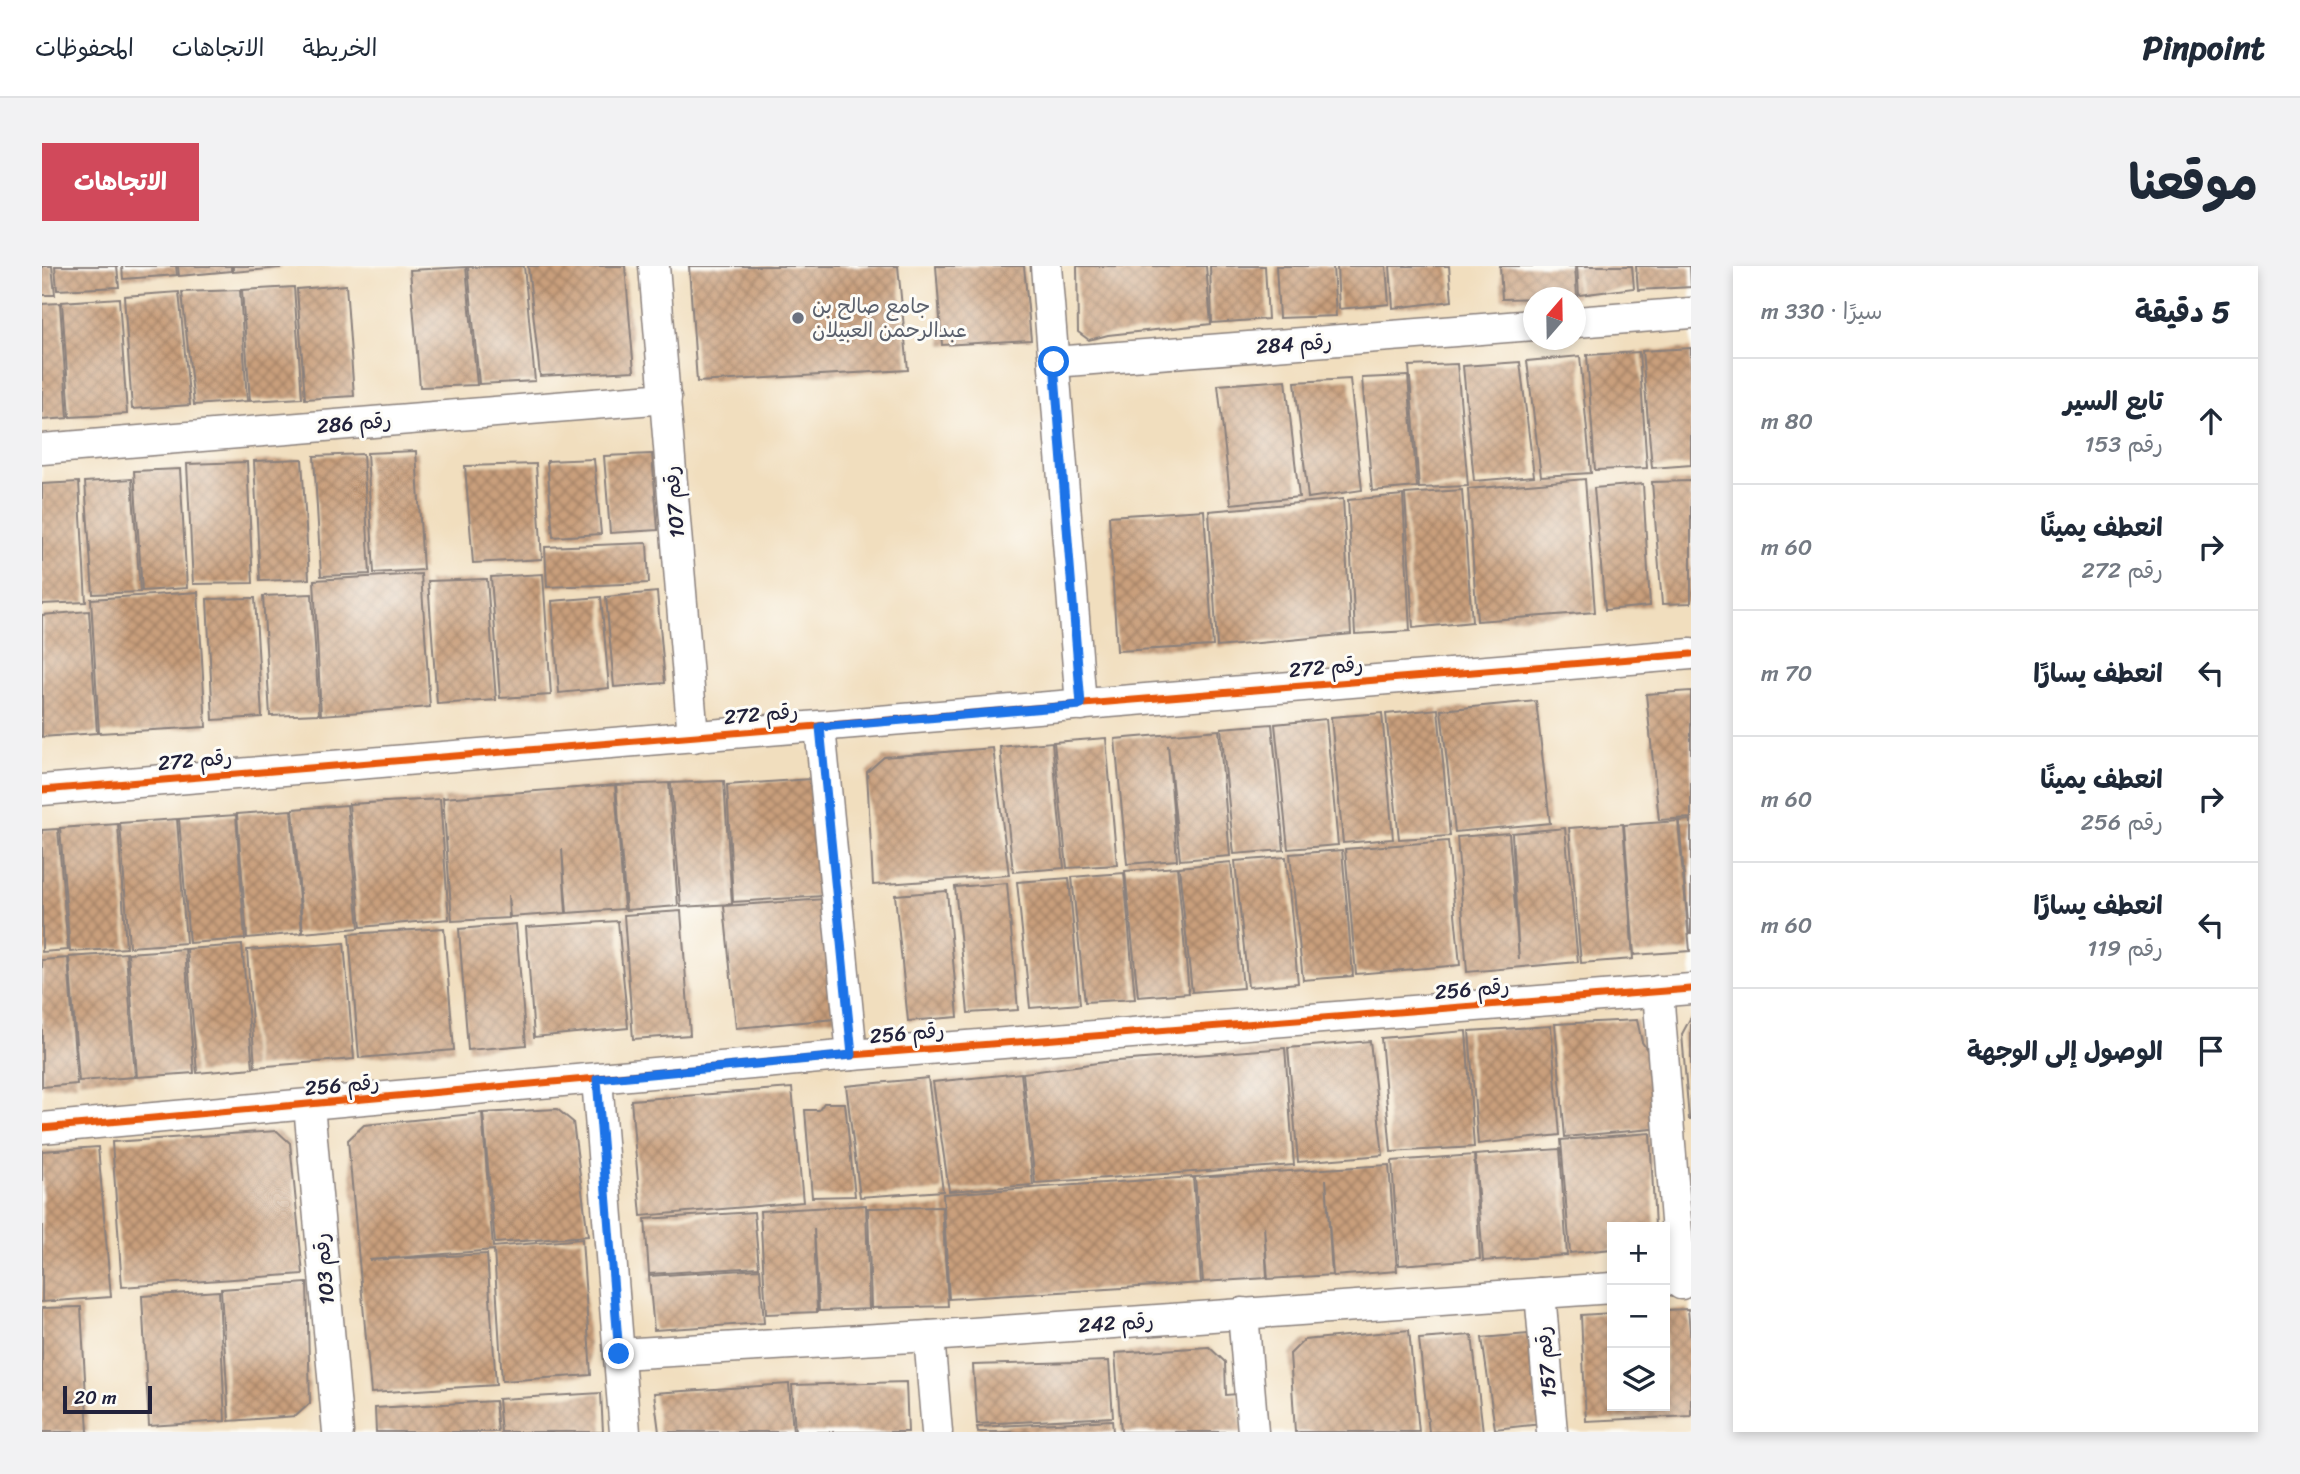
<!DOCTYPE html>
<html lang="ar">
<meta charset="utf-8">
<style>
:root{--surface:#fff;--page:#f2f2f3;--text:#1f2937;--muted:#747a83;--line:#e0e1e3;--accent:#d1495b}
body{margin:0;font-family:Sriracha,"Playpen Sans Arabic",sans-serif;background:var(--page);color:var(--text);direction:rtl}
.controls{position:absolute;right:21px;bottom:21px;display:grid;overflow:hidden;border-radius:0px;box-shadow:0 4px 10px #0003}
.controls button{width:63px;height:63px;display:grid;place-items:center;padding:0;border:0;border-bottom:2px solid var(--line);background:var(--surface);color:var(--text);font:35px sans-serif}
.compass{position:absolute;left:1481px;top:21px;width:63px;height:63px;border-radius:50%;background:var(--surface);box-shadow:0 4px 10px #0003;rotate:20deg}
.scale{position:absolute;left:21px;bottom:18px;width:89px;box-sizing:border-box;padding-left:7px;border:4px solid #22223b;border-top:0;font-size:19px;line-height:24px;white-space:nowrap;color:#22223b;-webkit-text-stroke:5px #fdfcf7;paint-order:stroke}
.stop{position:absolute;width:21px;height:21px;margin:-16px;border:5px solid #1a73e8;border-radius:50%;background:#fff}
.stop.end{background:#1a73e8;border-color:#fff;box-shadow:0 2px 7px #0008}
.list{margin:0;padding:0;list-style:none}
h2{display:flex;justify-content:space-between;align-items:center;height:91px;margin:0;padding:0 28px;font-size:30px}
h2 small{font-size:23px;font-weight:400;color:var(--muted)}
.list li{display:grid;grid-template-columns:46px 1fr auto;gap:21px;align-items:center;box-sizing:border-box;height:126px;padding:0 28px;border-top:2px solid var(--line)}
.list b{display:block;font-size:26px;white-space:nowrap}
.list p{margin:0;font-size:23px;white-space:nowrap;color:var(--muted)}
.list em{font-size:23px;font-style:normal;color:var(--muted)}
.icon{flex:none;width:38px;height:38px;fill:none;stroke:currentColor;stroke-width:2;stroke-linecap:round;stroke-linejoin:round}
.map{position:relative;flex:none;width:1649px;height:1166px;overflow:hidden;direction:ltr;border-radius:0px}
header{display:flex;align-items:center;gap:42px;box-sizing:border-box;height:98px;padding:0 35px;background:var(--surface);border-bottom:2px solid var(--line)}
header strong{font-size:33px}
nav{display:flex;gap:38px;margin-inline-start:auto;font-size:24px}
.intro{display:flex;align-items:center;justify-content:space-between;box-sizing:border-box;height:168px;padding:0 42px}
h1{margin:0;font-size:49px}
.button{padding:18px 32px;border-radius:0px;background:var(--accent);color:#fff;font-size:24px;font-weight:700}
main{display:flex;gap:42px;padding:0 42px}
aside{flex:1;background:var(--surface);border-radius:0px;box-shadow:0 4px 10px #0003}
.map>svg:first-child{display:block}
</style>
<header>
<strong>Pinpoint</strong>
<nav><a>الخريطة</a><a>الاتجاهات</a><a>المحفوظات</a></nav>
</header>
<div class="intro"><h1>موقعنا</h1><a class="button">الاتجاهات</a></div>
<main>
<aside>
<h2>5 دقيقة<small>سيرًا · 330 m</small></h2>
<ul class="list">
<li><svg class="icon" aria-label="ahead" viewBox="0 0 24 24"><path d="M12 20V5M6 11l6-6 6 6"/></svg><div><b>تابع السير</b><p>رقم 153</p></div><em>80 m</em></li>
<li><svg class="icon" aria-label="right" viewBox="0 0 24 24"><path d="M7 20v-9h11M14 6l5 5-5 5"/></svg><div><b>انعطف يمينًا</b><p>رقم 272</p></div><em>60 m</em></li>
<li><svg class="icon" aria-label="left" viewBox="0 0 24 24"><path d="M17 20v-9H6M10 6l-5 5 5 5"/></svg><div><b>انعطف يسارًا</b></div><em>70 m</em></li>
<li><svg class="icon" aria-label="right" viewBox="0 0 24 24"><path d="M7 20v-9h11M14 6l5 5-5 5"/></svg><div><b>انعطف يمينًا</b><p>رقم 256</p></div><em>60 m</em></li>
<li><svg class="icon" aria-label="left" viewBox="0 0 24 24"><path d="M17 20v-9H6M10 6l-5 5 5 5"/></svg><div><b>انعطف يسارًا</b><p>رقم 119</p></div><em>60 m</em></li>
<li><svg class="icon" aria-label="arrive" viewBox="0 0 24 24"><path d="M6 21V4h12l-3 4 3 4H6"/></svg><div><b>الوصول إلى الوجهة</b></div></li>
</ul>
</aside>
<div class="map">
<svg width="1649" height="1166" viewBox="0 0 1649 1166">
<defs>
<pattern id="building-cross-hatch" width="8" height="8" patternUnits="userSpaceOnUse" patternTransform="scale(1.75)"><rect width="8" height="8" fill="#c99f7b"/><path d="M0 0l8 8M0 8l8-8" fill="none" stroke="#a38166"/></pattern>
</defs>
<rect width="100%" height="100%" fill="#fdfcf7"/>
<filter id="ink" filterUnits="userSpaceOnUse"><feTurbulence type="fractalNoise" baseFrequency=".0143" numOctaves="2"/><feDisplacementMap in="SourceGraphic" scale="14" xChannelSelector="R" yChannelSelector="G"/><feConvolveMatrix kernelMatrix="1 2 1 2 8 2 1 2 1" color-interpolation-filters="sRGB"/></filter>
<filter id="wash" filterUnits="userSpaceOnUse"><feTurbulence type="fractalNoise" baseFrequency=".00686" numOctaves="4" result="noise"/><feDisplacementMap in="SourceGraphic" scale="28" xChannelSelector="R" yChannelSelector="G"/><feGaussianBlur stdDeviation="1.57" result="paint"/><feColorMatrix in="noise" values="0 0 0 0 0 0 0 0 0 0 0 0 0 0 0 0 0 1.4 0 .05"/><feComposite in="paint" operator="in"/></filter>
<g filter="url(#wash)">
<rect width="100%" height="100%" fill="#f1debe"/>
<g id="blocks">
<g fill="url(#building-cross-hatch)">
<polygon points="0,0 10,0 13,29 0,29"/>
<polygon points="13,0 75,0 77,21 15,24"/>
<polygon points="80,0 134,0 135,9 81,13"/>
<polygon points="136,0 189,0 189,5 137,10"/>
<polygon points="191,0 238,0 238,2 191,6"/>
<polygon points="482,0 493,115 437,118 426,1"/>
<polygon points="486,0 583,0 592,105 498,110"/>
<polygon points="647,0 856,0 866,104 655,116"/>
<polygon points="894,0 982,0 989,74 900,79"/>
<polygon points="1035,0 1164,0 1169,58 1066,69 1047,74 1036,66"/>
<polygon points="1168,0 1223,0 1226,53 1170,57"/>
<polygon points="1234,0 1291,0 1294,50 1237,52"/>
<polygon points="1295,0 1344,0 1347,38 1297,43"/>
<polygon points="1348,0 1407,0 1410,35 1351,42"/>
<polygon points="1458,0 1533,0 1535,31 1460,33"/>
<polygon points="1535,0 1590,0 1592,22 1537,29"/>
<polygon points="1594,0 1648,0 1649,21 1596,24"/>
<polygon points="424,1 435,119 378,121 368,4"/>
<polygon points="304,19 312,130 263,133 255,23"/>
<polygon points="252,21 260,132 208,135 200,24"/>
<polygon points="198,24 205,135 152,139 140,26"/>
<polygon points="137,26 148,139 90,143 82,30"/>
<polygon points="77,32 85,148 28,151 20,36"/>
<polygon points="18,37 26,152 0,154 0,38"/>
<polygon points="1649,82 1649,199 1610,202 1600,85"/>
<polygon points="1597,86 1605,202 1553,204 1545,89"/>
<polygon points="1538,90 1549,207 1499,210 1485,95"/>
<polygon points="1478,96 1492,210 1432,215 1421,100"/>
<polygon points="1415,98 1426,220 1377,222 1367,100"/>
<polygon points="1366,110 1375,221 1330,225 1320,112"/>
<polygon points="1308,113 1320,224 1266,232 1253,116"/>
<polygon points="1244,114 1257,231 1189,238 1176,119"/>
<polygon points="374,185 381,304 332,307 325,187"/>
<polygon points="321,188 328,308 279,310 272,190"/>
<polygon points="610,188 616,264 568,267 562,190"/>
<polygon points="260,193 267,313 218,315 212,195"/>
<polygon points="552,193 559,268 511,271 505,195"/>
<polygon points="205,196 211,317 151,318 145,198"/>
<polygon points="494,198 500,293 431,297 423,200"/>
<polygon points="138,203 145,322 100,325 92,205"/>
<polygon points="90,213 98,326 51,328 43,216"/>
<polygon points="1543,213 1553,346 1435,355 1426,223"/>
<polygon points="1649,215 1649,337 1620,338 1610,216"/>
<polygon points="37,216 44,336 0,338 0,218"/>
<polygon points="1601,218 1608,340 1563,344 1552,222"/>
<polygon points="1420,224 1430,356 1371,362 1363,228"/>
<polygon points="1361,229 1368,365 1313,368 1306,234"/>
<polygon points="1301,233 1309,368 1175,381 1167,245"/>
<polygon points="1162,244 1171,380 1075,385 1067,250"/>
<polygon points="605,277 607,317 505,321 503,281"/>
<polygon points="379,308 388,441 279,449 272,314"/>
<polygon points="501,308 509,429 458,432 449,311"/>
<polygon points="445,313 454,434 395,438 386,315"/>
<polygon points="156,326 164,461 57,467 49,333"/>
<polygon points="615,326 623,417 572,421 564,331"/>
<polygon points="270,328 277,448 228,450 221,330"/>
<polygon points="559,331 567,422 517,427 510,335"/>
<polygon points="213,332 220,451 171,454 165,333"/>
<polygon points="47,345 55,467 0,471 0,349"/>
<polygon points="1649,425 1649,552 1617,554 1604,428"/>
<polygon points="1494,435 1508,557 1413,566 1399,444"/>
<polygon points="1396,443 1408,570 1357,573 1344,448"/>
<polygon points="1340,447 1351,573 1301,577 1289,451"/>
<polygon points="1284,453 1296,579 1246,583 1233,458"/>
<polygon points="1230,458 1242,584 1192,588 1179,462"/>
<polygon points="1177,464 1188,590 1138,594 1126,479 1135,594 1085,598 1073,473"/>
<polygon points="1064,472 1075,599 1025,602 1012,476"/>
<polygon points="1010,476 1022,602 971,606 958,481"/>
<polygon points="951,482 967,609 831,619 825,506 842,491"/>
<polygon points="769,513 781,630 691,636 685,519"/>
<polygon points="682,515 690,638 639,641 629,517"/>
<polygon points="627,517 636,640 584,644 574,519"/>
<polygon points="573,519 582,643 525,647 520,583 524,647 468,651 466,629 467,652 410,655 401,532"/>
<polygon points="398,533 407,653 319,661 307,538"/>
<polygon points="305,539 317,662 261,667 251,543"/>
<polygon points="249,544 260,667 205,672 195,548"/>
<polygon points="194,549 203,673 147,677 137,553"/>
<polygon points="135,553 144,677 87,681 78,557"/>
<polygon points="1649,554 1649,667 1647,667 1637,555"/>
<polygon points="1636,555 1648,685 1592,689 1582,559"/>
<polygon points="76,558 84,682 28,686 18,562"/>
<polygon points="1581,558 1591,693 1539,697 1527,562"/>
<polygon points="1523,562 1536,696 1425,706 1415,571 1467,567 1477,694 1470,567"/>
<polygon points="16,563 26,684 0,686 0,564"/>
<polygon points="1406,575 1418,699 1314,708 1303,583"/>
<polygon points="1300,584 1311,710 1261,714 1248,588"/>
<polygon points="1244,591 1256,717 1206,721 1193,595"/>
<polygon points="1189,596 1201,722 1150,726 1137,601"/>
<polygon points="1135,601 1147,727 1096,731 1083,605"/>
<polygon points="1082,607 1093,733 1043,736 1030,611"/>
<polygon points="1027,612 1038,738 988,742 975,616"/>
<polygon points="965,617 976,744 926,747 913,621"/>
<polygon points="905,625 916,751 866,755 853,629"/>
<polygon points="783,633 793,753 694,762 682,640"/>
<polygon points="639,645 648,769 591,773 582,649"/>
<polygon points="576,655 586,762 492,771 484,661"/>
<polygon points="474,658 484,779 426,784 417,663"/>
<polygon points="402,662 412,784 317,792 307,668"/>
<polygon points="302,677 312,793 213,801 205,684"/>
<polygon points="200,679 211,802 155,807 145,683"/>
<polygon points="143,683 152,807 95,811 86,687"/>
<polygon points="84,687 93,811 37,815 27,691"/>
<polygon points="26,692 35,818 0,821 0,694"/>
<polygon points="1649,751 1649,853 1647,853 1640,768"/>
<polygon points="1595,754 1600,776 1614,798 1621,862 1523,871 1513,758"/>
<polygon points="1509,760 1518,869 1436,878 1427,765"/>
<polygon points="1424,765 1432,881 1349,886 1339,772"/>
<polygon points="1328,775 1341,889 1256,896 1246,782"/>
<polygon points="1243,782 1252,899 993,917 981,807 1063,796"/>
<polygon points="979,807 991,919 907,925 891,816"/>
<polygon points="886,812 901,925 818,931 804,820"/>
<polygon points="750,822 761,936 599,950 589,834"/>
<polygon points="782,837 803,837 813,930 770,931 763,844 777,844"/>
<polygon points="515,843 531,856 546,970 453,977 441,847"/>
<polygon points="440,847 451,981 540,973 549,1109 460,1115 452,984 327,994 445,988 454,1119 329,1127 306,874 322,859"/>
<polygon points="235,865 248,877 261,1008 80,1021 70,876"/>
<polygon points="1608,867 1613,961 1570,961 1570,983 1528,987 1519,874"/>
<polygon points="56,881 69,1031 0,1036 0,885"/>
<polygon points="1518,883 1525,989 1441,995 1433,889"/>
<polygon points="1432,889 1438,993 1357,999 1350,895"/>
<polygon points="1347,899 1355,1005 1291,1010 1284,913 1290,1009 1226,1013 1222,960 1225,1012 1161,1016 1153,911"/>
<polygon points="1151,911 1159,1017 907,1033 901,928"/>
<polygon points="824,939 827,1043 777,1045 772,962 775,1046 724,1048 718,945"/>
<polygon points="900,941 906,1040 829,1042 826,942"/>
<polygon points="712,946 717,1001 607,1008 603,953"/>
<polygon points="718,1003 722,1057 612,1064 607,1010"/>
<polygon points="265,1017 268,1137 254,1150 187,1155 179,1023"/>
<polygon points="177,1025 183,1155 107,1160 100,1030"/>
<polygon points="39,1041 46,1166 0,1166 0,1042"/>
<polygon points="1646,1043 1649,1076 1649,1150 1544,1155 1539,1049 1570,1047 1570,1140 1623,1140 1623,1044"/>
<polygon points="1367,1064 1377,1166 1253,1166 1248,1088 1262,1074"/>
<polygon points="1486,1068 1499,1158 1453,1163 1440,1072"/>
<polygon points="1430,1069 1441,1166 1387,1166 1377,1073"/>
<polygon points="1167,1081 1183,1096 1184,1129 1195,1128 1200,1166 1079,1166 1073,1087"/>
<polygon points="1067,1095 1071,1151 935,1158 931,1099"/>
<polygon points="864,1116 866,1166 753,1166 750,1119"/>
<polygon points="747,1118 751,1166 617,1166 612,1127"/>
<polygon points="559,1127 561,1166 459,1166 456,1133"/>
<polygon points="453,1135 456,1166 334,1166 333,1142"/>
<polygon points="1070,1154 1071,1166 936,1166 935,1161"/>
</g>
</g>
</g>
<g filter="url(#ink)">
<use href="#blocks" fill-opacity="0" stroke="#8a807c" stroke-width="2"/>
<g fill="none" stroke-linecap="round" stroke-linejoin="round">
<defs>
<g id="minor">
<polyline points="612,0 651,471"/>
<polyline points="1004,0 1039,439"/>
<polyline points="1534,56 1649,47"/>
<polyline points="1012,96 1492,59"/>
<polyline points="0,183 624,132"/>
<polyline points="778,461 810,789"/>
<polyline points="0,524 1649,388"/>
<polyline points="1616,725 1639,1018"/>
<polyline points="555,813 583,1166"/>
<polyline points="267,839 296,1166"/>
<polyline points="0,862 810,789 1649,723"/>
<polyline points="1498,1027 1510,1166"/>
<polyline points="1201,1047 1211,1166"/>
<polyline points="887,1070 895,1166"/>
<polyline points="577,1088 887,1070 1570,1022"/>
</g>
</defs>
<use href="#minor" stroke="#8a807c" stroke-width="33"/>
<use href="#minor" stroke="#fff" stroke-width="30"/>
<defs>
<g id="cycleway">
<polyline points="0,524 1649,388"/>
<polyline points="0,862 810,789 1649,723"/>
</g>
</defs>
<use href="#cycleway" stroke="#fdfcf7" stroke-width="11"/>
<use href="#cycleway" stroke="#e8590c" stroke-width="7"/>
</g>
</g>
<g fill="none" stroke-linecap="round" stroke-linejoin="round" filter="url(#ink)">
<polyline stroke="#1a73e8" stroke-width="9" points="577,1088 555,813 810,789 778,461 1039,439 1012,96"/>
</g>
<circle fill="#6b7280" stroke="#fdfcf7" stroke-width="2.5" cx="756" cy="52" r="7"/>
<g text-anchor="middle" stroke-width="6" stroke-linejoin="round" paint-order="stroke">
<g font-size="21" fill="#5b616d" stroke="#fdfcf7" text-anchor="start">
<text x="770" y="47">جامع صالح بن<tspan x="770" dy="24">عبدالرحمن العبيلان</tspan></text>
</g>
<g font-size="21" fill="#22223b" stroke="#fdfcf7">
<text transform="translate(1252 78) rotate(-4)" y="7">رقم 284</text>
<text transform="translate(312 157) rotate(-5)" y="7">رقم 286</text>
<text transform="translate(632 236) rotate(-95)" y="7">رقم 107</text>
<text transform="translate(1284 401) rotate(-5)" y="7">رقم 272</text>
<text transform="translate(719 448) rotate(-5)" y="7">رقم 272</text>
<text transform="translate(153 494) rotate(-5)" y="7">رقم 272</text>
<text transform="translate(1430 723) rotate(-5)" y="7">رقم 256</text>
<text transform="translate(865 767) rotate(-5)" y="7">رقم 256</text>
<text transform="translate(300 819) rotate(-5)" y="7">رقم 256</text>
<text transform="translate(282 1003) rotate(-95)" y="7">رقم 103</text>
<text transform="translate(1074 1057) rotate(-4)" y="7">رقم 242</text>
<text transform="translate(1504 1096) rotate(-95)" y="7">رقم 157</text>
</g>
</g>
</svg>
<div class="controls">
<button>+</button>
<button>−</button>
<button><svg class="icon" aria-label="layers" viewBox="0 0 24 24"><path d="M12 4l9 5-9 5-9-5zM3 14l9 5 9-5"/></svg></button>
</div>
<svg class="compass" viewBox="-18 -18 36 36"><path d="M0-13l5 13h-10z" fill="#e53935"/><path d="M0 13l5-13h-10z" fill="#747a83"/></svg>
<div class="scale">20 m</div>
<div class="stop" style="left:1012px;top:96px"></div>
<div class="stop end" style="left:577px;top:1088px"></div>
</div>
</main>
